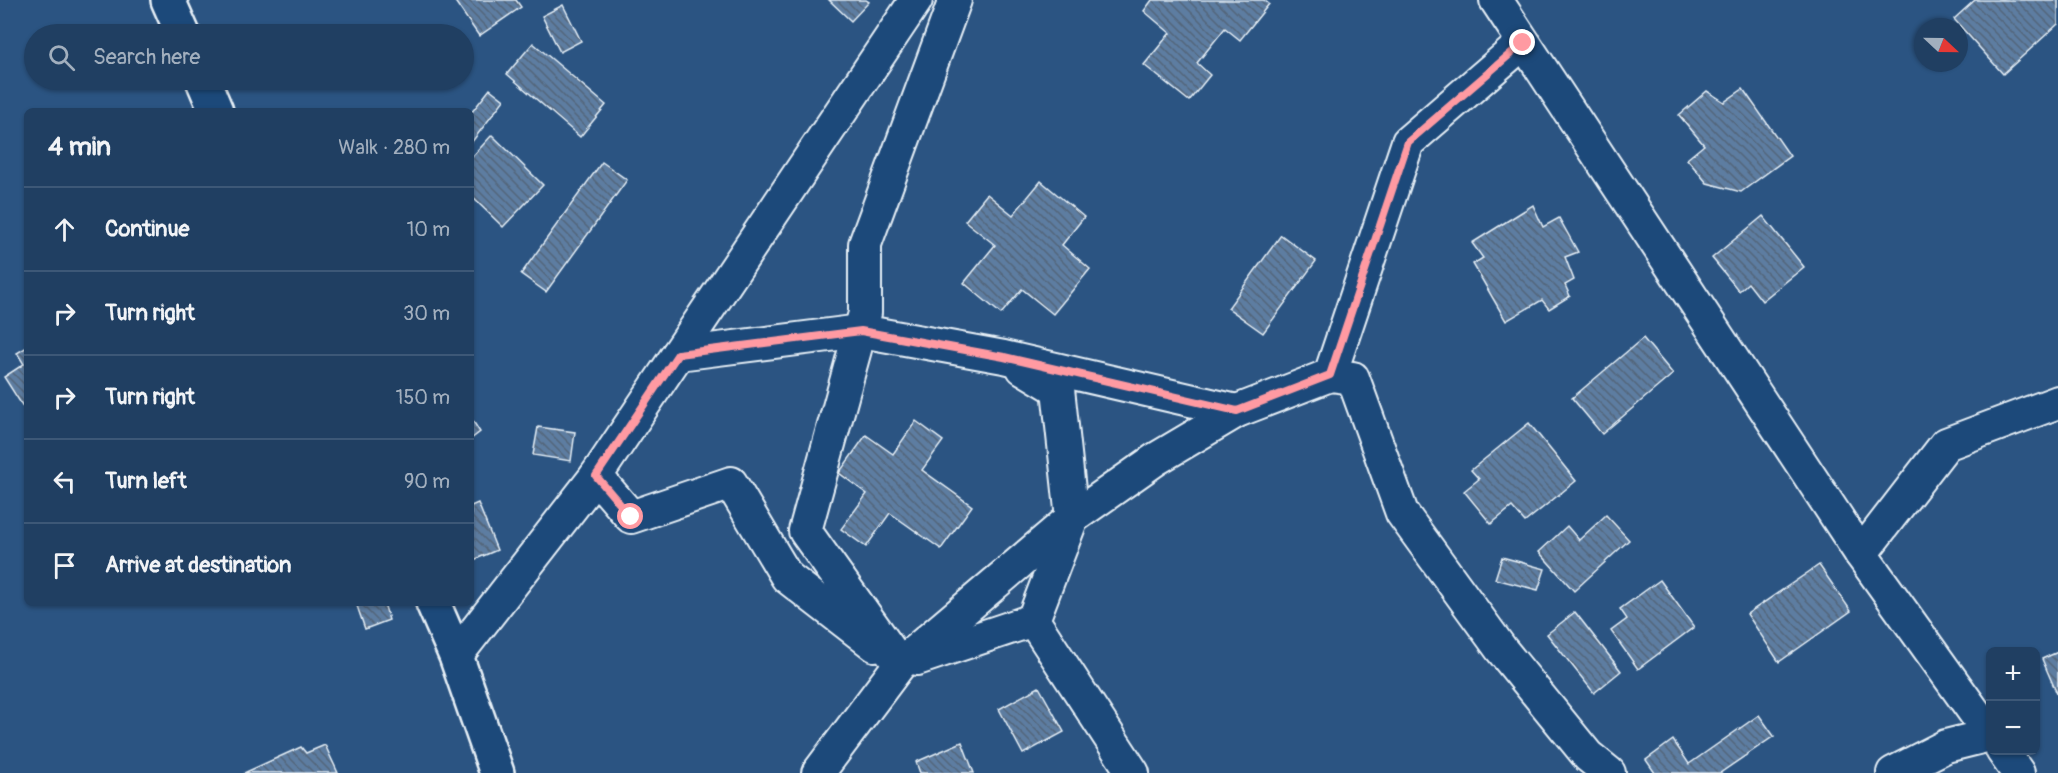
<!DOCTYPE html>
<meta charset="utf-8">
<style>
:root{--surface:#203f62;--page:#2d4a6b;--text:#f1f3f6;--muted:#a2afbe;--line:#3d5877}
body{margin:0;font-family:Pangolin,sans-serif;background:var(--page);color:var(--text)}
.controls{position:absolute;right:18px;bottom:18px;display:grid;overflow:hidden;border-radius:9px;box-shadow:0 2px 4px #0004}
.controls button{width:54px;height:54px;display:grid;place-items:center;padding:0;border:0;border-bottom:2px solid var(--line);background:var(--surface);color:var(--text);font:30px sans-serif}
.compass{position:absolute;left:1914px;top:18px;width:54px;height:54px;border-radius:50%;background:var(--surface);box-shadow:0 2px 4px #0004;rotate:112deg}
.stop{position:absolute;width:18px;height:18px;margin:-14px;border:4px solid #ff9aa2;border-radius:50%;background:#fff}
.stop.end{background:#ff9aa2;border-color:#fff;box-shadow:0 2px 6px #0008}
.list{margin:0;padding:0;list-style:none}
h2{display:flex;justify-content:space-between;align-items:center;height:78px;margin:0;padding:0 24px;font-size:26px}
h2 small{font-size:20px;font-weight:400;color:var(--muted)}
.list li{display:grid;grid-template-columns:39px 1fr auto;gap:18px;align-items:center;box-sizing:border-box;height:84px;padding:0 24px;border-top:2px solid var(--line)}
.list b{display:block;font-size:22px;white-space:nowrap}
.list em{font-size:20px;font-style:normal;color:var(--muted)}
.icon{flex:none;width:33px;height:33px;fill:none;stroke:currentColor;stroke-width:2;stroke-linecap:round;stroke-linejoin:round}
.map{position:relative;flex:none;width:2058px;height:773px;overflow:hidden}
.search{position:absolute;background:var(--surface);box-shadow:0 2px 4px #0004;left:24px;top:24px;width:450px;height:66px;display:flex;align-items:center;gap:15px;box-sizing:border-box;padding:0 21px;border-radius:33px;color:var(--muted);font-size:22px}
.panel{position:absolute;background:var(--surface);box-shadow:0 2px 4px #0004;left:24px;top:108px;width:450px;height:498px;border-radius:9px}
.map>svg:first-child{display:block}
</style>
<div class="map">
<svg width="2058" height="773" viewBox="0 0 2058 773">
<defs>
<pattern id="building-back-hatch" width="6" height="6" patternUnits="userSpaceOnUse" patternTransform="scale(1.5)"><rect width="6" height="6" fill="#5d7da1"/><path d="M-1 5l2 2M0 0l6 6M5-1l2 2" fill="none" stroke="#53657a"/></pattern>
</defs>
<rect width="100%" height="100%" fill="#2b5482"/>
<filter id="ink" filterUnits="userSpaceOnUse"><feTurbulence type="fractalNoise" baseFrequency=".0167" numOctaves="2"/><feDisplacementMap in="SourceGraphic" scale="12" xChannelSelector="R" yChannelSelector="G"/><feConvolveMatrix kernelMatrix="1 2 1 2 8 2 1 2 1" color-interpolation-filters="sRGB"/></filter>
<g filter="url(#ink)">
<g fill="url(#building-back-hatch)" stroke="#e8f1f8" stroke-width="1.5">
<polygon points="454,0 516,0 521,7 479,36"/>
<polygon points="829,0 866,0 869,2 851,21"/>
<polygon points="1152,0 1264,0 1269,4 1240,40 1225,28 1197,63 1210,75 1189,101 1144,65 1170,33 1144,11"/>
<polygon points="1975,0 2058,0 2058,24 2003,74 1954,19"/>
<polygon points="563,5 581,41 560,52 542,16"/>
<polygon points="533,43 606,105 580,137 507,74"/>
<polygon points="490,89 504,100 471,143 471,113"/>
<polygon points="1743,89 1790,156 1741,192 1707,183 1687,159 1704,145 1679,115 1707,91 1724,102"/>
<polygon points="492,135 543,185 503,227 471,196 471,158"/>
<polygon points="602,162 627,180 546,292 521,274"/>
<polygon points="1041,181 1084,217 1062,245 1090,269 1053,314 1022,289 1001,314 964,283 995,245 965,221 987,194 1013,215"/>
<polygon points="1533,205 1543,227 1559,218 1578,252 1565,257 1574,280 1565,285 1570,296 1549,309 1542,300 1506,321 1473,264 1483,258 1472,243"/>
<polygon points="1763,216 1804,267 1762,301 1748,283 1739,291 1712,258"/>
<polygon points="1281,235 1316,261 1263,333 1228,308"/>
<polygon points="1643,338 1673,374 1602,434 1572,398"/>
<polygon points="27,347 27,413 4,377 24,364 17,353"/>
<polygon points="471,418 480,432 471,439"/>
<polygon points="916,421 943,441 922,470 972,506 941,549 890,513 866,547 841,529 867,494 839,473 866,435 893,454"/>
<polygon points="1529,423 1576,481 1525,522 1512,507 1491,524 1464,491 1479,479 1471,470"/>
<polygon points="538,427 575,432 571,461 533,455"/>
<polygon points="478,503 497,550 471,561 471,506"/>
<polygon points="1606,515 1629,540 1574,591 1539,552 1567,526 1579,540"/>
<polygon points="1502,557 1545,569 1538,590 1495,579"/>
<polygon points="1819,565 1851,611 1779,662 1747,614"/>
<polygon points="1660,580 1694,627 1638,669 1611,631 1627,619 1620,609"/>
<polygon points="356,603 384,603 389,620 365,629"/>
<polygon points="1575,612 1621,671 1594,693 1547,634"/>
<polygon points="2058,652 2058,696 2042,659"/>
<polygon points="1039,687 1064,732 1023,754 999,709"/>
<polygon points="1759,715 1774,736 1720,773 1655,773 1646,760 1673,740 1689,764"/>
<polygon points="962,742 974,773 920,773 916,762"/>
<polygon points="325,745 338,773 244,773 301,747 306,753"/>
</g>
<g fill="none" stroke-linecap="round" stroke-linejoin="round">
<defs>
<g id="minor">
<polyline points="1496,0 1861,554 1990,734"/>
<polyline points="678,354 861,331 1004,357 1237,411"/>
<polyline points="1023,368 1058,389 1072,518 1033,620"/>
<polyline points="1330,375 1353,378 1402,513 1501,649 1588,756 1609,773"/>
<polyline points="596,476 631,517 731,483 787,577 875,645"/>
<polyline points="1861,554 1946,444 2058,402"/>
<polyline points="456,656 596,476 916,0"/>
<polyline points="917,659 1033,620 1133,773"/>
<polyline points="900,664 1072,518 1156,459 1237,411 1330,375 1408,142 1523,43"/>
<polyline points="2002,750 2018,773"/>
<polyline points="818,773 900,664 805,531 865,313 865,244 955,0"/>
<polyline points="1893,773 1946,746 1990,735"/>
</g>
<g id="tertiary">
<polyline points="168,0 183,34"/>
<polyline points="203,80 216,111"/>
<polyline points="433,603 456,656 497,773"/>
</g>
</defs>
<use href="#minor" stroke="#e8f1f8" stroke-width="36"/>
<use href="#tertiary" stroke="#e8f1f8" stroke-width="38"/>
<use href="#minor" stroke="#1f4a7a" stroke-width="32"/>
<use href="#tertiary" stroke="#1f4a7a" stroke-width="33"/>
</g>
</g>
<g fill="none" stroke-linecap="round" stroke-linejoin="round" filter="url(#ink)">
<polyline stroke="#ff9aa2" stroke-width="8" points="631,517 596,476 678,354 861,331 1004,357 1237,411 1330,375 1408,142 1523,43"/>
</g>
</svg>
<div class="controls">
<button>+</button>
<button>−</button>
</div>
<svg class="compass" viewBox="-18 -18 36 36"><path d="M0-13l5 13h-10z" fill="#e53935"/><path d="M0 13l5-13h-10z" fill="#a2afbe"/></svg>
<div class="stop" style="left:631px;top:517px"></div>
<div class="stop end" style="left:1523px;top:43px"></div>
<div class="search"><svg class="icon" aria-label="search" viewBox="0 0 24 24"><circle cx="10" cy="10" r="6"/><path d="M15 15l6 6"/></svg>Search here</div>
<section class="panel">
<h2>4 min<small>Walk · 280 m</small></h2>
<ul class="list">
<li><svg class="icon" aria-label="ahead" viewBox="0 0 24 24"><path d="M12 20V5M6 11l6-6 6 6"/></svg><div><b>Continue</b></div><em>10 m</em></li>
<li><svg class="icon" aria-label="right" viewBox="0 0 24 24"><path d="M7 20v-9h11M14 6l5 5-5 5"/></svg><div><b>Turn right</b></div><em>30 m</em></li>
<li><svg class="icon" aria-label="right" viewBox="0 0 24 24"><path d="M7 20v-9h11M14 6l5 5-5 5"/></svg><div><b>Turn right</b></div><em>150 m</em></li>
<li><svg class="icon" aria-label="left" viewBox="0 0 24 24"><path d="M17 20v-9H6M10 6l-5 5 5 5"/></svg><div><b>Turn left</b></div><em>90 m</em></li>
<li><svg class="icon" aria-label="arrive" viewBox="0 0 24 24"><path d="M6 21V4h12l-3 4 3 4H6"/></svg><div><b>Arrive at destination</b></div></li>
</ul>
</section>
</div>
